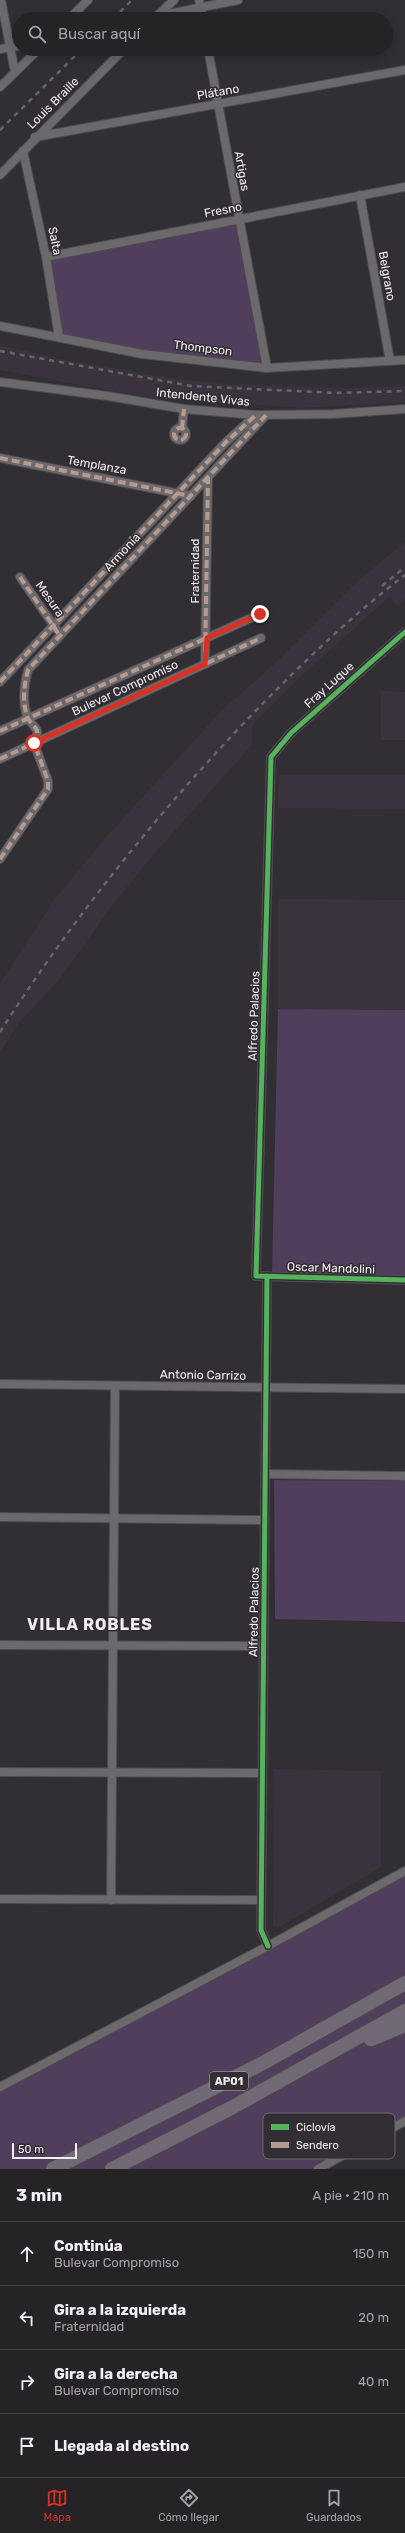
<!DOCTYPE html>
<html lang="es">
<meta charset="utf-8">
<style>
:root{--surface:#252326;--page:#312f32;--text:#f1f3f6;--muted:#a3a4a7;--line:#424043;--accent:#d93025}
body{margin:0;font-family:Rubik,sans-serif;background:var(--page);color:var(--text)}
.scale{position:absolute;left:12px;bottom:10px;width:65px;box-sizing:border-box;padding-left:4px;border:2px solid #f0eef2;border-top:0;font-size:11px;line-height:14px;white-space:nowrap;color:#f0eef2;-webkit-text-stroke:3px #322e34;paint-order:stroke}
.stop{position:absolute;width:12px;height:12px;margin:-9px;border:3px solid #d93025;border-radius:50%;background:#fff}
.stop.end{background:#d93025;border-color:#fff;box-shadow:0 1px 4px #0008}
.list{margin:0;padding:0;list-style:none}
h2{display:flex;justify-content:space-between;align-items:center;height:52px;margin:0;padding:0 16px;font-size:17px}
h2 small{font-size:13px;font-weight:400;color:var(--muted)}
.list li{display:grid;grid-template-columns:26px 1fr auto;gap:12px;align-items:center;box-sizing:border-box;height:64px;padding:0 16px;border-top:1px solid var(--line)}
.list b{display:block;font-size:15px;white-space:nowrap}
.list p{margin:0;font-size:13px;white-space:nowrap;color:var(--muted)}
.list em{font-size:13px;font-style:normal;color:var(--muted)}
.icon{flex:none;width:22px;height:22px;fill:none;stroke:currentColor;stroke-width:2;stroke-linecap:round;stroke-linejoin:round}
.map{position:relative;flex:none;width:405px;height:2169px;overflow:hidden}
.search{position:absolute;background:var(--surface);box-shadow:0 2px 10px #0003;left:12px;right:12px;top:12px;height:44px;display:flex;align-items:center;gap:10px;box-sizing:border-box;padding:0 14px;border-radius:22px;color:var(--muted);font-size:15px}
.sheet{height:308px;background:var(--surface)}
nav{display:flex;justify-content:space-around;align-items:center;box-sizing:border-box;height:56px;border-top:1px solid var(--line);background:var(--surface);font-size:11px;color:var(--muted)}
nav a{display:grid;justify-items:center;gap:2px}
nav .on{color:var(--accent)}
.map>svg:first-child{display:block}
</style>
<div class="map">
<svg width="405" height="2169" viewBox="0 0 405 2169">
<rect width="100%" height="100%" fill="#312f33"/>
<g fill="#3a333d">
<polygon points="0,345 55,358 162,377 224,384 354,388 405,386 405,402 302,408 145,397 0,370"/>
<polygon points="405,542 405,599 398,606 390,596 297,680 252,726 252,745 154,854 111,907 58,981 19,1023 0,1052 0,983 55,899 106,837 222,710 272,666 360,579"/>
<polygon points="381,691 405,692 405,740 381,740"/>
<polygon points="279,775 405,775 405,809 278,808"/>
<polygon points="278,899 405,900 405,1010 278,1009"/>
<polygon points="274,1769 381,1771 381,1867 278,1928 273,1926"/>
</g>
<g fill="#513d5c">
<polygon points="239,219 267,368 142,354 59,337 46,257"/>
<polygon points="278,1009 405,1010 405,1276 272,1272"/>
<polygon points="274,1480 405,1481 405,1622 275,1619"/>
<polygon points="405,1871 405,2121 318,2169 0,2169 0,2087"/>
</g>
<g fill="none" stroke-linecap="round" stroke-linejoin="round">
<defs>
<g id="minor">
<polyline points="1,0 15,72"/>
<polyline points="199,0 203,19"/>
<polyline points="157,16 174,0"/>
<polyline points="158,16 238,0"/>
<polyline points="69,19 88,0"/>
<polyline points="0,49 19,46"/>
<polyline points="208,49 267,368"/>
<polyline points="0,87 39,49"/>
<polyline points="35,137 405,70"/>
<polyline points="23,151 46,257 59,337"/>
<polyline points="0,175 124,49"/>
<polyline points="360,195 390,361"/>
<polyline points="46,257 405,187"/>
<polyline points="0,326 142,354 267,368 405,360"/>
<polyline points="0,382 108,396 184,409 256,415 333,414 405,409"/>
<circle cx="180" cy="434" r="6"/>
<polyline points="182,428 184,409"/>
<polyline points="0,458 191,496"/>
<polyline points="20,577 56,629"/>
<polyline points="405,632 291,733 271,757 256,1276 405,1280"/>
<polyline points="205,664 208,478"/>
<polyline points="0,682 226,442 256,415"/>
<polyline points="0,731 260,614"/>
<polyline points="0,759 261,638"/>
<path d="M0,859L48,789V781L34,743C43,726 31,728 27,716C22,701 24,685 28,670L266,415"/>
<polyline points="267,1276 261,1930 268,1946"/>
<polyline points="0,1384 405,1389"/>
<polyline points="265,1474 405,1476"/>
<polyline points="0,1517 265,1520"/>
<polyline points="0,1645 263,1646"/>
<polyline points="0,1772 262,1773"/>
<polyline points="0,1899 261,1900"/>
<polyline points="111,1900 115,1386"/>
<polyline points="0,2087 268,1946 405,1871"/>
<polyline points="318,2169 405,2121"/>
</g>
<g id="motorway">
<polyline points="371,2039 405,2025"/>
<polyline points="53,2169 263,2063 405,1983"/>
<polyline points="112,2169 233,2107 405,2011"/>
</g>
</defs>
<use href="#minor" stroke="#4d4b4e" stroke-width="10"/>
<use href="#motorway" stroke="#4d4b4e" stroke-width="16"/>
<use href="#minor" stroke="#6b696c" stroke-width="8"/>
<use href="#motorway" stroke="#716a74" stroke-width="14"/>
<g stroke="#666566" stroke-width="2.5" stroke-dasharray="5 5" stroke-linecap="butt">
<polyline points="113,19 132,0"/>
<polyline points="0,130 82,49"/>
<polyline points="0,351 191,386 336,393 405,391"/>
<polyline points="382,586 405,567"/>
<path d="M0,1032C71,921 152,820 242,725C293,672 347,619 405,575"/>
</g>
<g stroke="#b69a8f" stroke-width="4" stroke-dasharray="8 4" stroke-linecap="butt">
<circle cx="180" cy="434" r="6"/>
<polyline points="182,428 184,409"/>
<polyline points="0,458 191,496"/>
<polyline points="20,577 60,636"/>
<polyline points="205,664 208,478"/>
<polyline points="0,682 226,442 256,415"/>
<polyline points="0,731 260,614"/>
<polyline points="0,759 261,638"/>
<path d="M0,859L48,789V781L34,743C43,726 31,728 27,716C22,701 24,685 28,670L266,415"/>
</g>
<defs>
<g id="cycleway">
<polyline points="405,632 291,733 271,757 256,1276 405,1280"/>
<polyline points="267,1276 261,1930 268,1946"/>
</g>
</defs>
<use href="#cycleway" stroke="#322e34" stroke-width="8"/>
<use href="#cycleway" stroke="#56b35d" stroke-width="5"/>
</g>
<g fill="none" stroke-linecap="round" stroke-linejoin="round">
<polyline stroke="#d93025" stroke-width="5" points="34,743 205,664 207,638 260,614"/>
</g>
<g text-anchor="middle" stroke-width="3" stroke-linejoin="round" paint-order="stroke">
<rect fill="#322e34" stroke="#b7b4b9" stroke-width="1" x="210" y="2072" width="38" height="18" rx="3"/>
<g font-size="11" font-weight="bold" fill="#f0eef2">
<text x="229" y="2085">AP01</text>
</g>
<g font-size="12" fill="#f0eef2" stroke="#322e34">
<text transform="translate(218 92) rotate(-10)" y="4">Plátano</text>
<text transform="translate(53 103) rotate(-45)" y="4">Louis Braille</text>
<text transform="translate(242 171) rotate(80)" y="4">Artigas</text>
<text transform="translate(223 210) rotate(-11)" y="4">Fresno</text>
<text transform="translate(55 241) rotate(79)" y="4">Salta</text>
<text transform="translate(387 276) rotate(80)" y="4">Belgrano</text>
<text transform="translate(203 348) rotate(7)" y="4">Thompson</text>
<text transform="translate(203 397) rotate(6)" y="4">Intendente Vivas</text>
<text transform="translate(97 465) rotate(10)" y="4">Templanza</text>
<text transform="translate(122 552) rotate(-47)" y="4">Armonía</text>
<text transform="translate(195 571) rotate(-90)" y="4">Fraternidad</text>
<text transform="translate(50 599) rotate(55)" y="4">Mesura</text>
<text transform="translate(329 685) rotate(-42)" y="4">Fray Luque</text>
<text transform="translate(125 688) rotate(-25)" y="4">Bulevar Compromiso</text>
<text transform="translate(254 1016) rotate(-88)" y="4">Alfredo Palacios</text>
<text transform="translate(331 1268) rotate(2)" y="4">Oscar Mandolini</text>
<text transform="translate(203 1375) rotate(1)" y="4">Antonio Carrizo</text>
<text transform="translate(254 1612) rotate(-89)" y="4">Alfredo Palacios</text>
</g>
<g font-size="16" font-weight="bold" letter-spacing="1" fill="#f0eef2" stroke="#322e34">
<text x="90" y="1630">VILLA ROBLES</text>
</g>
</g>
<rect x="263" y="2113" width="132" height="46" rx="6" fill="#322e34" stroke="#6b686d" stroke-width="1"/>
<rect x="271" y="2124" width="18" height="6" fill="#56b35d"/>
<rect x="271" y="2142" width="18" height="6" fill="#b69a8f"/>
<g font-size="11" fill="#f0eef2">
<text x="296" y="2131">Ciclovía</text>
<text x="296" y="2149">Sendero</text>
</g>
</svg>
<div class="scale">50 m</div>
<div class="stop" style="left:34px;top:743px"></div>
<div class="stop end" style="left:260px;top:614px"></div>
<div class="search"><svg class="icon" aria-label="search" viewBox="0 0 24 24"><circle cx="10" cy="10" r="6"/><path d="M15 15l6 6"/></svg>Buscar aquí</div>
</div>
<section class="sheet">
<h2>3 min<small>A pie · 210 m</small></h2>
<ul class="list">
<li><svg class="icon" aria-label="ahead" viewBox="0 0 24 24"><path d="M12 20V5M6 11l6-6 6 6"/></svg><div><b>Continúa</b><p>Bulevar Compromiso</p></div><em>150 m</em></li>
<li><svg class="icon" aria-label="left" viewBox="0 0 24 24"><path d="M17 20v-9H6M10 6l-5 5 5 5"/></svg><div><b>Gira a la izquierda</b><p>Fraternidad</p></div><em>20 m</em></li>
<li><svg class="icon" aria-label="right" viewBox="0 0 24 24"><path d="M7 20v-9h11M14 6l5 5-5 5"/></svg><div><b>Gira a la derecha</b><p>Bulevar Compromiso</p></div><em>40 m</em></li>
<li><svg class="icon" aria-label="arrive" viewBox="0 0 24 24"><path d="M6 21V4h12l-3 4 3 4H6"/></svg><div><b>Llegada al destino</b></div></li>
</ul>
</section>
<nav>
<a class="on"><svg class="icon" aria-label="map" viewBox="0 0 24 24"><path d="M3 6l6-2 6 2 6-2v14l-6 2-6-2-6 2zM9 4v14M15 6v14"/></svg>Mapa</a>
<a><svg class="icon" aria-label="directions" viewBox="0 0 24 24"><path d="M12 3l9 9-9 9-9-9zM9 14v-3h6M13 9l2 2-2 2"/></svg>Cómo llegar</a>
<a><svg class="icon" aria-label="saved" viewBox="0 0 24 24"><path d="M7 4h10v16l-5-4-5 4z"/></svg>Guardados</a>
</nav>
